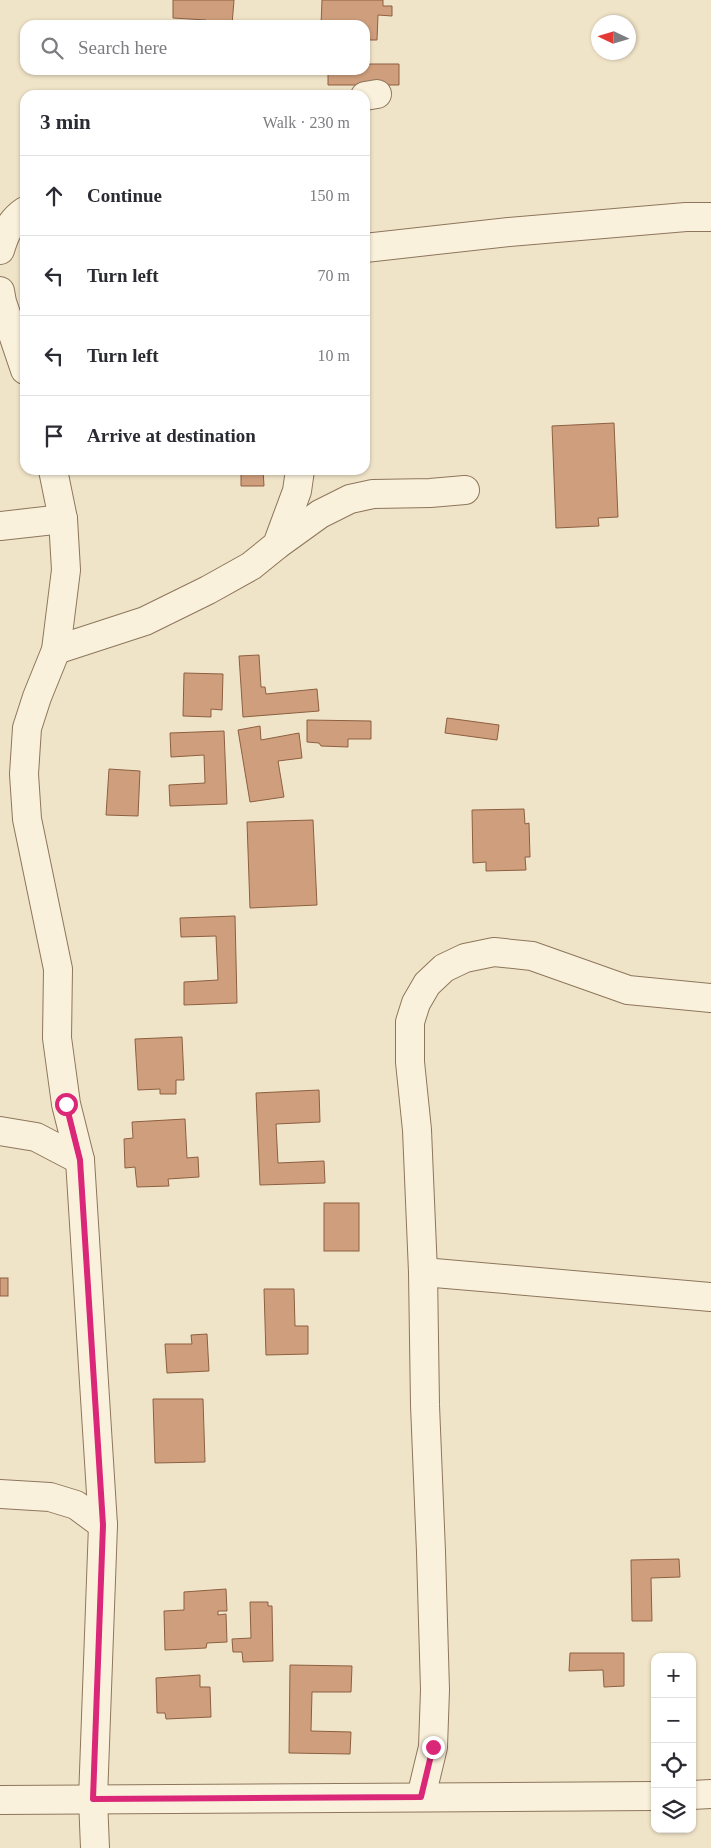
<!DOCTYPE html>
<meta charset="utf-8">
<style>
:root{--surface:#fff;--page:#f2f2f3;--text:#2b2b33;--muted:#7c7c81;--line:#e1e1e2}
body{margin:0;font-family:Georgia,serif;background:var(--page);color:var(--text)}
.controls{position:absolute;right:15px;bottom:15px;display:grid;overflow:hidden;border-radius:10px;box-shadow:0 1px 4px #0004}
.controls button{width:45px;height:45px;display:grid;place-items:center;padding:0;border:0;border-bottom:1px solid var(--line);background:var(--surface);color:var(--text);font:25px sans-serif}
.compass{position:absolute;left:591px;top:15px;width:45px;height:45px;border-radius:50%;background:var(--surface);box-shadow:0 1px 4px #0004;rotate:274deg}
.stop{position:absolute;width:15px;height:15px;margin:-11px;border:4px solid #db2777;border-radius:50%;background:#fff}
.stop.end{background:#db2777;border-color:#fff;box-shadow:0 1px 5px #0008}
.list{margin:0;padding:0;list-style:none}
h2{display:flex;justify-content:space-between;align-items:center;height:65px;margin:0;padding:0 20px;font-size:21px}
h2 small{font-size:16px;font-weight:400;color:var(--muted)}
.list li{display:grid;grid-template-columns:32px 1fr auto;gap:15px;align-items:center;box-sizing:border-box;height:80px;padding:0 20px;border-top:1px solid var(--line)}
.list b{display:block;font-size:19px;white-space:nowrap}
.list em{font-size:16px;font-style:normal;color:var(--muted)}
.icon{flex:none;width:28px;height:28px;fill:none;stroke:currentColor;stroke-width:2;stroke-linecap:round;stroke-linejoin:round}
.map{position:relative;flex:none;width:711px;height:1848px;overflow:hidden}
.search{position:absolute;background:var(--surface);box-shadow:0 1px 4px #0004;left:20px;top:20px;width:350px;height:55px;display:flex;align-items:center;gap:12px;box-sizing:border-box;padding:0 18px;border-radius:15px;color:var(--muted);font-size:19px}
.panel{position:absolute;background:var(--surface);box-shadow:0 1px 4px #0004;left:20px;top:90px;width:350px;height:385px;border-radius:15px}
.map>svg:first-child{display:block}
</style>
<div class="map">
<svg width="711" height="1848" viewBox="0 0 711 1848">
<rect width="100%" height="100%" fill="#f0e4c8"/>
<g fill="#cf9f7d" stroke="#8d5f41">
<polygon points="173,0 234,0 232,25 205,25 206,20 173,18"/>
<polygon points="322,0 383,0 383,6 392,6 392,16 378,15 377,40 365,40 365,25 321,25"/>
<polygon points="365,64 399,64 399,85 328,85 328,70 365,70"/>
<polygon points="614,423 618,517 598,518 599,526 556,528 552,426"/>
<polygon points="200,470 263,470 264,486 241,486 241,471 200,473"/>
<polygon points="259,655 261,687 265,687 266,694 317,689 319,711 243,717 239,656"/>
<polygon points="184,673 223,674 222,710 211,709 211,717 183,716"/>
<polygon points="447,718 499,725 497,740 445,733"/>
<polygon points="307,720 371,721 371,739 348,739 348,747 321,746 319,743 307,742"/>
<polygon points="260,726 261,740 299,733 302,758 278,761 284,797 250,802 238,730"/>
<polygon points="224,731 227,804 170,806 169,785 205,783 204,755 171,757 170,733"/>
<polygon points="109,769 140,771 138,816 106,815"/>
<polygon points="524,809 525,824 529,823 530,857 525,857 526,870 486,871 486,862 473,863 472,810"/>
<polygon points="313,820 317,905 250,908 247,822"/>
<polygon points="235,916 237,1003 184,1005 184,982 218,980 216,936 181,937 180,918"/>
<polygon points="182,1037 184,1080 176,1080 176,1094 160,1094 160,1089 138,1090 135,1039"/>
<polygon points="319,1090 320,1122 276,1124 278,1163 324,1161 325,1183 260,1185 256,1093"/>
<polygon points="185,1119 187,1158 198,1157 199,1177 168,1179 169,1186 137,1187 135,1167 125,1168 124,1139 133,1138 132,1122"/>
<rect x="324" y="1203" width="35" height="48"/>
<rect x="0" y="1278" width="8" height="18"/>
<polygon points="264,1289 294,1289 295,1326 308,1326 308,1354 266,1355"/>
<polygon points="207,1334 209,1371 167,1373 165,1344 192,1344 191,1335"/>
<polygon points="153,1399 203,1399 205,1462 155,1463"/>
<polygon points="679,1559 680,1577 651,1578 652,1621 632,1621 631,1560"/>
<polygon points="226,1589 227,1611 218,1611 218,1615 226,1614 227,1642 207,1643 206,1648 165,1650 164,1611 184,1610 184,1592"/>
<polygon points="250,1602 268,1602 268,1606 272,1606 273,1661 243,1662 242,1652 233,1652 232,1639 251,1638"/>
<polygon points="570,1653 624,1653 624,1686 604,1687 603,1670 569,1671"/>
<polygon points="290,1665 352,1666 351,1692 312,1692 311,1731 351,1732 350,1754 289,1753"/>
<polygon points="200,1675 200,1687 210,1687 211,1717 166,1719 165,1713 157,1713 156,1678"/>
</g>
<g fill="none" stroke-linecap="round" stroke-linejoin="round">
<defs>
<g id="minor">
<polyline points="365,96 377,94"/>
<polyline points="365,248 509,232 686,217 711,217"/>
<path d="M0,250C5,234 10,221 25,211"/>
<polyline points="0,291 2,302 25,370"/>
<polyline points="53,470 63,519 66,570 56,650 37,697 27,728 24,774 27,819 58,969 57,1038 66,1104 80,1160 103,1525 93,1799 95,1848"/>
<polyline points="0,526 63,519"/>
<polyline points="277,545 320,514 350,499 373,494 430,493 465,490"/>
<polyline points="56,650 145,621 208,590 251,566 277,545 297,491 300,470"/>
<polyline points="0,1131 36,1137 80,1160"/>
<polyline points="423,1272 711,1297"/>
<polyline points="0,1494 50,1497 76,1505 103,1525"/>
<polyline points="692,1795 711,1794"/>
<polyline points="421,1797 433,1747 435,1690 431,1552 425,1405 423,1272 417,1130 410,1062 410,1022 416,1003 427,984 444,968 465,958 494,952 532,956 628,990 711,998"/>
<polyline points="0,1800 655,1796"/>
</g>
</defs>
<use href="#minor" stroke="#8d765c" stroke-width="30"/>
<use href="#minor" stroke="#faf1dc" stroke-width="28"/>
</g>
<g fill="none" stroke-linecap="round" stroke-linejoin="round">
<polyline stroke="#db2777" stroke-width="6" points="66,1104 80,1160 103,1525 93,1799 421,1797 433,1747"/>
</g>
</svg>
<div class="controls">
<button>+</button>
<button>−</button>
<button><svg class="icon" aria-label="locate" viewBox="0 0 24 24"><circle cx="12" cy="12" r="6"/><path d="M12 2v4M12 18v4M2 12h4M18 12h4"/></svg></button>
<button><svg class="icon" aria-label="layers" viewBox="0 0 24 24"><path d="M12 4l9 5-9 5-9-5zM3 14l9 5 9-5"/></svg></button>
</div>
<svg class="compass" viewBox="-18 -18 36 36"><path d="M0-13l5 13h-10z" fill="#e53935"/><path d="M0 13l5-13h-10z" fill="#7c7c81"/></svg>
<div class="stop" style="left:66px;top:1104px"></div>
<div class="stop end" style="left:433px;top:1747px"></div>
<div class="search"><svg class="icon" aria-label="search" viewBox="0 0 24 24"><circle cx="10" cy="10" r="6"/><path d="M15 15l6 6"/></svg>Search here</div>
<section class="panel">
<h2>3 min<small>Walk · 230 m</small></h2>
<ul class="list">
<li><svg class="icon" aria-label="ahead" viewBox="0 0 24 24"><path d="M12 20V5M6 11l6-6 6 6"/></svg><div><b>Continue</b></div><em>150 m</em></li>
<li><svg class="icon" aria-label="left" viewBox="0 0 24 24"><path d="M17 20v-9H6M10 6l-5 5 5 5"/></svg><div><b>Turn left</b></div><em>70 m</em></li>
<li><svg class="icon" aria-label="left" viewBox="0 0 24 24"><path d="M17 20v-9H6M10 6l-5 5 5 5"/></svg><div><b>Turn left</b></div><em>10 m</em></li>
<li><svg class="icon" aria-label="arrive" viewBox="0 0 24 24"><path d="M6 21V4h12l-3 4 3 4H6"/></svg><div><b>Arrive at destination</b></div></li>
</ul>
</section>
</div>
